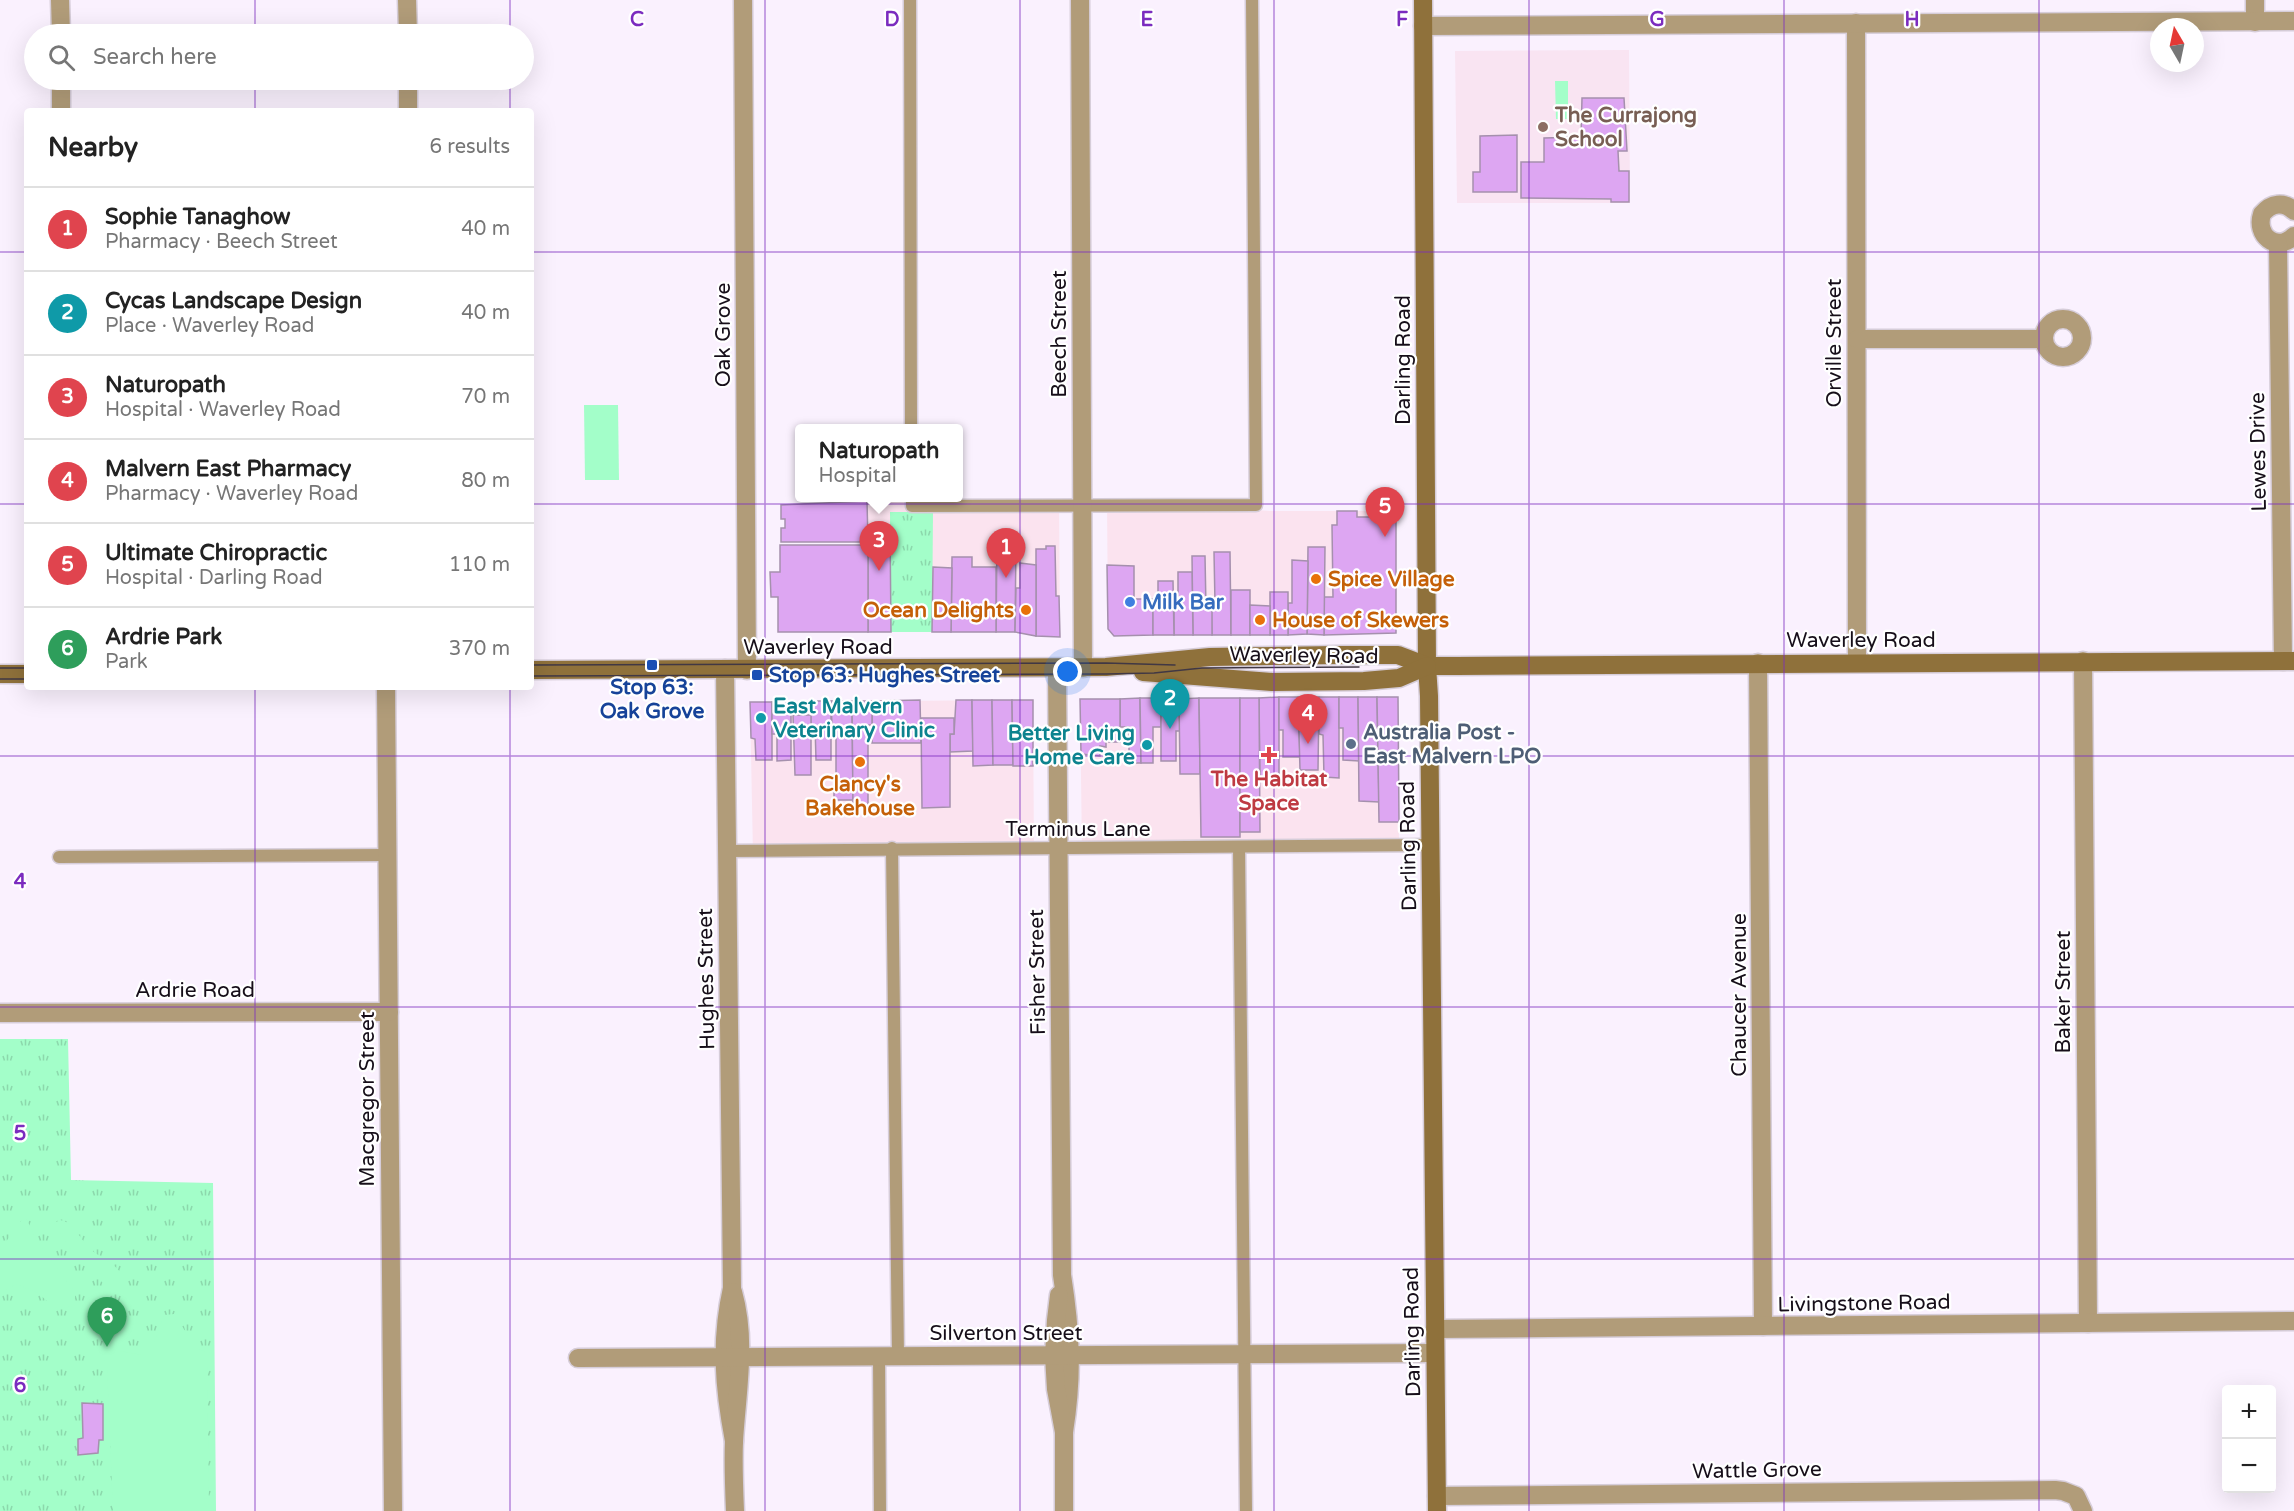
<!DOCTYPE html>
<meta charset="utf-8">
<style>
:root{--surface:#fff;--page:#f2f2f2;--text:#222;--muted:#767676;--line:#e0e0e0;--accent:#1a73e8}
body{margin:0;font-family:"Varela Round",sans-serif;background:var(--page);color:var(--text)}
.controls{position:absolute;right:18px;bottom:18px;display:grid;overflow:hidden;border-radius:6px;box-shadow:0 6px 24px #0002}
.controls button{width:54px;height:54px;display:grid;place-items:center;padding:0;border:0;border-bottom:2px solid var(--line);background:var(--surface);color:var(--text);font:30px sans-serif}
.compass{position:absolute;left:2150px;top:18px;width:54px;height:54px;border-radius:50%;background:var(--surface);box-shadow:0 6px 24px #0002;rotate:351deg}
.you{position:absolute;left:1068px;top:672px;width:21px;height:21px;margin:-15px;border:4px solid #fff;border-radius:50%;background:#1a73e8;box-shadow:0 0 0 9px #1a73e833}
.badge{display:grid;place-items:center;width:39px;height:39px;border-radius:50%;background:var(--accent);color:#fff;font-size:20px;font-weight:700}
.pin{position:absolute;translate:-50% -50px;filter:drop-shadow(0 2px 3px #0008)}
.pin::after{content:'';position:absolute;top:32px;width:21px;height:18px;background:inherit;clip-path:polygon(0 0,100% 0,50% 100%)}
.popup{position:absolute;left:795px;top:424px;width:168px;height:78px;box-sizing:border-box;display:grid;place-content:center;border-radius:6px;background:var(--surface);filter:drop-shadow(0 2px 4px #0005);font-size:20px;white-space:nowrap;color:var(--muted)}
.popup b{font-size:22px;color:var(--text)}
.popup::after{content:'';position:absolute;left:50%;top:100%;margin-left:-12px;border:12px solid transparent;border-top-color:var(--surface)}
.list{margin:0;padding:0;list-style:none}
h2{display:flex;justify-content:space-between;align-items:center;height:78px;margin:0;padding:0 24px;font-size:26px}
h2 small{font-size:20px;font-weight:400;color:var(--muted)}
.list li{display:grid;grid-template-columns:39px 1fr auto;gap:18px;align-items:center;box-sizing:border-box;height:84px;padding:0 24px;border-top:2px solid var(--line)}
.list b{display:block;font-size:22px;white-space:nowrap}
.list p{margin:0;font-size:20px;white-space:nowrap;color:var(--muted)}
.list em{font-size:20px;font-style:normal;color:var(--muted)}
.icon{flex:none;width:33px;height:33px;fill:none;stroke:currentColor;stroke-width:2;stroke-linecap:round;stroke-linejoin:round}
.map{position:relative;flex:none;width:2294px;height:1511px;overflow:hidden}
.search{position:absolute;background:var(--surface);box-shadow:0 6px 24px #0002;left:24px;top:24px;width:510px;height:66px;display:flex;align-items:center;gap:15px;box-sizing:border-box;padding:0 21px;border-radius:33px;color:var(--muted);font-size:22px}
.panel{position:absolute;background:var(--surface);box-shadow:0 6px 24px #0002;left:24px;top:108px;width:510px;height:582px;border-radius:6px}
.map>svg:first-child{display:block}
</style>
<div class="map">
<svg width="2294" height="1511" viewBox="0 0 2294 1511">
<defs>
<pattern id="grass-tufts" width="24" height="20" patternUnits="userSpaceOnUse" patternTransform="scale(1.5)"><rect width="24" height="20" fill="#a3fec9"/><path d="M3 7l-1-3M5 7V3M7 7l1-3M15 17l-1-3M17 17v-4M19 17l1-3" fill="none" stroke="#8cd8ac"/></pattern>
</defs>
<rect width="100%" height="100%" fill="#faf1fe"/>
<g fill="#fbe3ef">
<polygon points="1059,499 1060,637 1036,636 1015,632 778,632 778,597 868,596 867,501"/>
<polygon points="1107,499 1270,511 1396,511 1396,633 1114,636 1108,629"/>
<polygon points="1398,697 1399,851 1082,853 1080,699"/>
<polygon points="1033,700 1034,854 753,855 750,702"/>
</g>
<polygon fill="#f9e4f2" points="1629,50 1630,203 1457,203 1455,51"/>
<g fill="url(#grass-tufts)">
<polygon points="890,512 933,512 932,632 891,632"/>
<polygon points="0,1039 68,1039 71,1180 213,1183 216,1511 0,1511"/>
</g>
<g fill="#a3fec9">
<polygon points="1555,81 1568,81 1568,119 1556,119"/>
<polygon points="584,405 618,405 619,480 585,480"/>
<polygon points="25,1215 36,1240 75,1292 75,1305 57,1310 38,1293 16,1284 0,1293 0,1250"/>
<path d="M60,1220C76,1223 81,1243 94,1252C105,1260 111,1261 120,1272L113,1281L104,1284L76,1258L54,1223Z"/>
<polygon points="174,1314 197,1349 213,1354 212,1359 208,1362 106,1362 101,1359 106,1344 120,1351 142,1355 154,1343 164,1315"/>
<polygon points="107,1365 207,1365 209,1511 113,1511"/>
</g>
<g fill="#dda6f2" stroke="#a590ad" stroke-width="1.5">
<polygon points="1582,98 1624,98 1627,151 1618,151 1619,171 1629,171 1629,202 1611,202 1611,199 1521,198 1521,162 1544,162 1544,138 1581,137"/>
<polygon points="1517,135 1517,192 1473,192 1473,172 1480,172 1480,136"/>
<polygon points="867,501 868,542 781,542 781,528 785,528 785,519 781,519 781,505"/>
<polygon points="1337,511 1357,511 1357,517 1372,517 1371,511 1396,511 1396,633 1324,635 1324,597 1333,597 1332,525 1337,525"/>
<polygon points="890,526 891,632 868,632 868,531"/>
<polygon points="997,542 1016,542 1015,632 996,632"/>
<polygon points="780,545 868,545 868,632 778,632 778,597 771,597 770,572 780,572"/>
<polygon points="1046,546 1055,546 1056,596 1059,596 1060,637 1036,636 1036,549 1046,549"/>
<polygon points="1308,547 1325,547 1324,635 1307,634"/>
<polygon points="1214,552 1230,552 1231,635 1212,635 1211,604 1215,604"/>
<polygon points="1192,556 1205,556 1206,607 1212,607 1212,635 1193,635"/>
<polygon points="952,557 972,557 972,567 996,567 996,632 951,632"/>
<polygon points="1292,560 1308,561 1307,634 1288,635 1288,603 1292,603"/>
<polygon points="1020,563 1036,565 1036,636 1015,632 1016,588 1020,588"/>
<polygon points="1107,565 1134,566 1134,599 1153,599 1153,635 1114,636 1108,629"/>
<polygon points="933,567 952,568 951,632 932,632"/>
<polygon points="1178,572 1192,572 1193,635 1174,635 1174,608 1178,607"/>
<polygon points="1158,581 1173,581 1174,635 1153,635 1153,605 1158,605"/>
<rect x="1231" y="590" width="19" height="45"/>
<rect x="1270" y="592" width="18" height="43"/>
<polygon points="1250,605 1270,606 1270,635 1250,635"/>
<polygon points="1279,697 1279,780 1260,780 1259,698"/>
<polygon points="1279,697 1298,697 1300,757 1283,757 1283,730 1279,730"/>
<polygon points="1298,697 1319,697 1318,770 1300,770"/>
<polygon points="1319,697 1339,697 1339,778 1324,777 1323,735 1319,734"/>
<polygon points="1339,697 1358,697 1359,761 1343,760 1343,728 1339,728"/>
<polygon points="1358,697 1377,697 1379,802 1359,801"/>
<polygon points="1377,697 1398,697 1399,822 1379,822"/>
<polygon points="1140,698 1141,763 1129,763 1129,727 1120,727 1120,699"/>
<polygon points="1140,698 1161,698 1161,727 1153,727 1153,763 1141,763"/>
<polygon points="1161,698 1179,699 1180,731 1176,731 1176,761 1161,761"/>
<polygon points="1199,698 1200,774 1180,774 1179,699"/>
<polygon points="1199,698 1240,698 1240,837 1201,837"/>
<polygon points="1240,698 1259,698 1260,832 1240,832"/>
<polygon points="1080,699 1120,699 1120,742 1109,742 1109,727 1106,727 1106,747 1100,746 1100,756 1081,754"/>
<polygon points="920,700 921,743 872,743 872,701"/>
<polygon points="956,700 972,700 973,751 950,752 950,734 954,734"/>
<polygon points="972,700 992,700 993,765 973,766"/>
<polygon points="992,700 1012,700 1013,765 993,765"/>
<polygon points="1012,700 1033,700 1033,766 1013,766"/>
<polygon points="810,701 831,701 831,760 816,760 815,725 811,725"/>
<polygon points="831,701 852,701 853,800 834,800 834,780 836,780 836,726 832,726"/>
<polygon points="852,701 872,701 872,725 868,725 868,806 853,806"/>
<polygon points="750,702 772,702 772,760 756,760 755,739 751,738"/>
<polygon points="772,702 791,702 791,760 777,761 777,734 772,734"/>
<polygon points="793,715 811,715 811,775 795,775"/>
<polygon points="921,718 954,718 954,734 950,734 950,807 922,808"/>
<polygon points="82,1403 103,1404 103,1440 99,1440 98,1453 78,1455 78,1439 83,1438"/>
</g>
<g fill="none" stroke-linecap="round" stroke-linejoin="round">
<defs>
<g id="lane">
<polyline points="910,0 911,428"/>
<polyline points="912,498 912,506 1256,505 1252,0"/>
<polyline points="1239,847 1246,1511"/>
<polyline points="892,848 898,1356"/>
<polyline points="726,851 1430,845"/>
<polyline points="59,857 388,855"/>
<polyline points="879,1356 880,1511"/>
</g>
<g id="street">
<polyline points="60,0 61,34"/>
<polyline points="407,0 408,34"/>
<polyline points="743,0 747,670"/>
<polyline points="1080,0 1083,668"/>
<polyline points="2255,0 2255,22"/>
<polyline points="1856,23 1857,663"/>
<polyline points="1423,26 2294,21"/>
<polyline points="61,80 61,111"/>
<polyline points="408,80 408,111"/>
<path d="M2294,211C2284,201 2271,203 2262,214C2255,235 2276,253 2294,236"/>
<polyline points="2278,243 2283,661"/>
<circle cx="2063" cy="338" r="19"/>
<polyline points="1857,339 2043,339"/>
<polyline points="2083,661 2088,1323"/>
<polyline points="1758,663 1763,1326"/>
<path d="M1057,668L1062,1275C1071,1332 1073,1375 1064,1432"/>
<path d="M725,669L732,1288C720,1342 724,1388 734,1441"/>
<polyline points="386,687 393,1511"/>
<polyline points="0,1013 389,1012"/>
<path d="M733,1292C747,1341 737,1391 734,1441C733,1464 734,1488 735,1511"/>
<polyline points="1059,1295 1056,1320 1054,1356 1056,1389 1064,1432 1064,1511"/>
<polyline points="1435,1329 2294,1321"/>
<polyline points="578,1358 1435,1353"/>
<polyline points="1437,1496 2055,1490 2063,1491 2076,1496 2083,1511"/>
</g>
<g id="secondary">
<polyline points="1423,0 1427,666 1429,696 1437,1511"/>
<polyline points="531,670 1106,667 1210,657 1337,655 1398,655 1427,666 1457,666 2294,661"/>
<polyline points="1143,672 1272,682 1364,681 1399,678 1427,666"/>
<polyline points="0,674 27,674"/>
</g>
</defs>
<use href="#lane" stroke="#d6cdd9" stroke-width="15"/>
<use href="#street" stroke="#d6cdd9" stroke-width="21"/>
<use href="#secondary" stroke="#d6cdd9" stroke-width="21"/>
<use href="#lane" stroke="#b19c79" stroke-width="12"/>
<use href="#street" stroke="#b19c79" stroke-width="18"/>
<use href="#secondary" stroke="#8f713b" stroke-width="18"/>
<g stroke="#413844" stroke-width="1.5">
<polyline points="531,665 1106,663 1175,665"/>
<polyline points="0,668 27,668"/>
<polyline points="531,676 1106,674 1154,673 1202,668 1359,667"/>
<polyline points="0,679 27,679"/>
</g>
</g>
<path fill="none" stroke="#7b2cbf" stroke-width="1.5" stroke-opacity="0.55" d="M255,0V34M510,0V34M765,0V1511M1020,0V1511M1274,0V1511M1529,0V1511M1784,0V1511M2039,0V1511M255,80V111M510,80V111M0,252H27M531,252H2294M0,504H27M531,504H2294M255,687V1511M510,687V1511M0,756H2294M0,1007H2294M0,1259H2294"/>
<circle fill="#8d6e63" stroke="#fff" stroke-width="2" cx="1543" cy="127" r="6"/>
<g fill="#e8710a" stroke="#fff" stroke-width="2">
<circle cx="1316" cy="579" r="6"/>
<circle cx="1026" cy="610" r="6"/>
<circle cx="1260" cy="620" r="6"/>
<circle cx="860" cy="762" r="6"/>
</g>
<circle fill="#3f7fe0" stroke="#fff" stroke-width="2" cx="1130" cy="602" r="6"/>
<g fill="#1a4fb4" stroke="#fff" stroke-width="2">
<rect x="646" y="659" width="12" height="12" rx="3"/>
<rect x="751" y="669" width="12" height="12" rx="3"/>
</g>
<g fill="#0f9aa8" stroke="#fff" stroke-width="2">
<circle cx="761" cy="718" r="6"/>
<circle cx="1147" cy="745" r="6"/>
</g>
<circle fill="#5c6f8a" stroke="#fff" stroke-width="2" cx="1351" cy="744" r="6"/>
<path fill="#e0444e" stroke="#fff" stroke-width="2" d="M1266 746h6v6h6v6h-6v6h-6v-6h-6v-6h6z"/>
<g text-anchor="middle" stroke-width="4.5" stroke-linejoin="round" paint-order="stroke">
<g font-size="21" font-weight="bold" fill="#785e54" stroke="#fff" text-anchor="start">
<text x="1555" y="122">The Currajong<tspan x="1555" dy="24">School</tspan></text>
</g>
<g font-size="21" fill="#160e19" stroke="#fff">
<text transform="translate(1059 334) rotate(-90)" y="7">Beech Street</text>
<text transform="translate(723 335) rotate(-90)" y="7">Oak Grove</text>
<text transform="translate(1834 343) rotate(-90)" y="7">Orville Street</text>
<text transform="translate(1403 360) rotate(-90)" y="7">Darling Road</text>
<text transform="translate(2258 452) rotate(-91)" y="7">Lewes Drive</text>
<text x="1861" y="647">Waverley Road</text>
<text x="818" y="654">Waverley Road</text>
<text transform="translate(1304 655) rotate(1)" y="7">Waverley Road</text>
<text x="1078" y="836">Terminus Lane</text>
<text transform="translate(1408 846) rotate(-91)" y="7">Darling Road</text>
<text transform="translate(1037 972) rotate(-91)" y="7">Fisher Street</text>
<text transform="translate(706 979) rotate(-91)" y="7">Hughes Street</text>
<text x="195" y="997">Ardrie Road</text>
<text transform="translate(2063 992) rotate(-90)" y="7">Baker Street</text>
<text transform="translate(1739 995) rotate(-90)" y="7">Chaucer Avenue</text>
<text transform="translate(367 1099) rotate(-90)" y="7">Macgregor Street</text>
<text transform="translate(1864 1303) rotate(-1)" y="7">Livingstone Road</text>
<text transform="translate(1412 1332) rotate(-91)" y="7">Darling Road</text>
<text x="1006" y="1340">Silverton Street</text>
<text transform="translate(1757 1470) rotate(-1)" y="7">Wattle Grove</text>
</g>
<g font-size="21" font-weight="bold" fill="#c56008" stroke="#fff" text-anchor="start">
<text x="1328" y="586">Spice Village</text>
<text x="1014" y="617" text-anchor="end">Ocean Delights</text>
<text x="1272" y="627">House of Skewers</text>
<text x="860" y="791" text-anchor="middle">Clancy's<tspan x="860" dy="24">Bakehouse</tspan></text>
</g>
<g font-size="21" font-weight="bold" fill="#366cbe" stroke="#fff" text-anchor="start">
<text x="1142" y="609">Milk Bar</text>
</g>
<g font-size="21" font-weight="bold" fill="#164399" stroke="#fff" text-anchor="start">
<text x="769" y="682">Stop 63: Hughes Street</text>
<text x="652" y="694" text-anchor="middle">Stop 63:<tspan x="652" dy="24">Oak Grove</tspan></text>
</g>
<g font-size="21" font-weight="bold" fill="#0d838f" stroke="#fff" text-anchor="start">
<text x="773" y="713">East Malvern<tspan x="773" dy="24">Veterinary Clinic</tspan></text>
<text x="1135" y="740" text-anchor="end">Better Living<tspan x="1135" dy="24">Home Care</tspan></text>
</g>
<g font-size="21" font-weight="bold" fill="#4e5e75" stroke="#fff" text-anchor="start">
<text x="1363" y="739">Australia Post -<tspan x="1363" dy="24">East Malvern LPO</tspan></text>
</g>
<g font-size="21" font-weight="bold" fill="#be3a42" stroke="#fff">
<text x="1269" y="786">The Habitat<tspan x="1269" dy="24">Space</tspan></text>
</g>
</g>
<g font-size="20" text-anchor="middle" font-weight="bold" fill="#7b2cbf" stroke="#fff" stroke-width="4.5" stroke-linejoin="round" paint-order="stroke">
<text x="637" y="26">C</text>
<text x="892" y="26">D</text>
<text x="1147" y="26">E</text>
<text x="1402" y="26">F</text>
<text x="1657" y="26">G</text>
<text x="1912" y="26">H</text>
<text x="20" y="888">4</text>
<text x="20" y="1140">5</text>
<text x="20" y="1392">6</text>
</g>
</svg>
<div class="controls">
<button>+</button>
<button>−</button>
</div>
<svg class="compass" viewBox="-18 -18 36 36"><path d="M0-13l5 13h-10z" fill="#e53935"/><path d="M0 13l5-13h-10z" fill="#767676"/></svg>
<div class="you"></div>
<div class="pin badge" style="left:1006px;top:578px;background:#e0444e">1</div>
<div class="pin badge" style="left:1170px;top:729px;background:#0f9aa8">2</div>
<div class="pin badge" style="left:879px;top:571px;background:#e0444e">3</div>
<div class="popup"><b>Naturopath</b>Hospital</div>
<div class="pin badge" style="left:1308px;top:744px;background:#e0444e">4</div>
<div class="pin badge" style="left:1385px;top:537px;background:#e0444e">5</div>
<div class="pin badge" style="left:107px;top:1347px;background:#2e9e5b">6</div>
<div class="search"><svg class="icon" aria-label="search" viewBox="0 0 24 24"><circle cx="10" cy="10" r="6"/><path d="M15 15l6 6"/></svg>Search here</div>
<section class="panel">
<h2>Nearby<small>6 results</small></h2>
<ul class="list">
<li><span class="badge" style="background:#e0444e">1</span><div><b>Sophie Tanaghow</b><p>Pharmacy · Beech Street</p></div><em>40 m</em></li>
<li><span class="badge" style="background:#0f9aa8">2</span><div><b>Cycas Landscape Design</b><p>Place · Waverley Road</p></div><em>40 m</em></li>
<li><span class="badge" style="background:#e0444e">3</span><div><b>Naturopath</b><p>Hospital · Waverley Road</p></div><em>70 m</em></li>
<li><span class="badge" style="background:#e0444e">4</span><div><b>Malvern East Pharmacy</b><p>Pharmacy · Waverley Road</p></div><em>80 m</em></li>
<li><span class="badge" style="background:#e0444e">5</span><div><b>Ultimate Chiropractic</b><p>Hospital · Darling Road</p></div><em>110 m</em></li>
<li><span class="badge" style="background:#2e9e5b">6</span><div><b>Ardrie Park</b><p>Park</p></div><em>370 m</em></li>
</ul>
</section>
</div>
